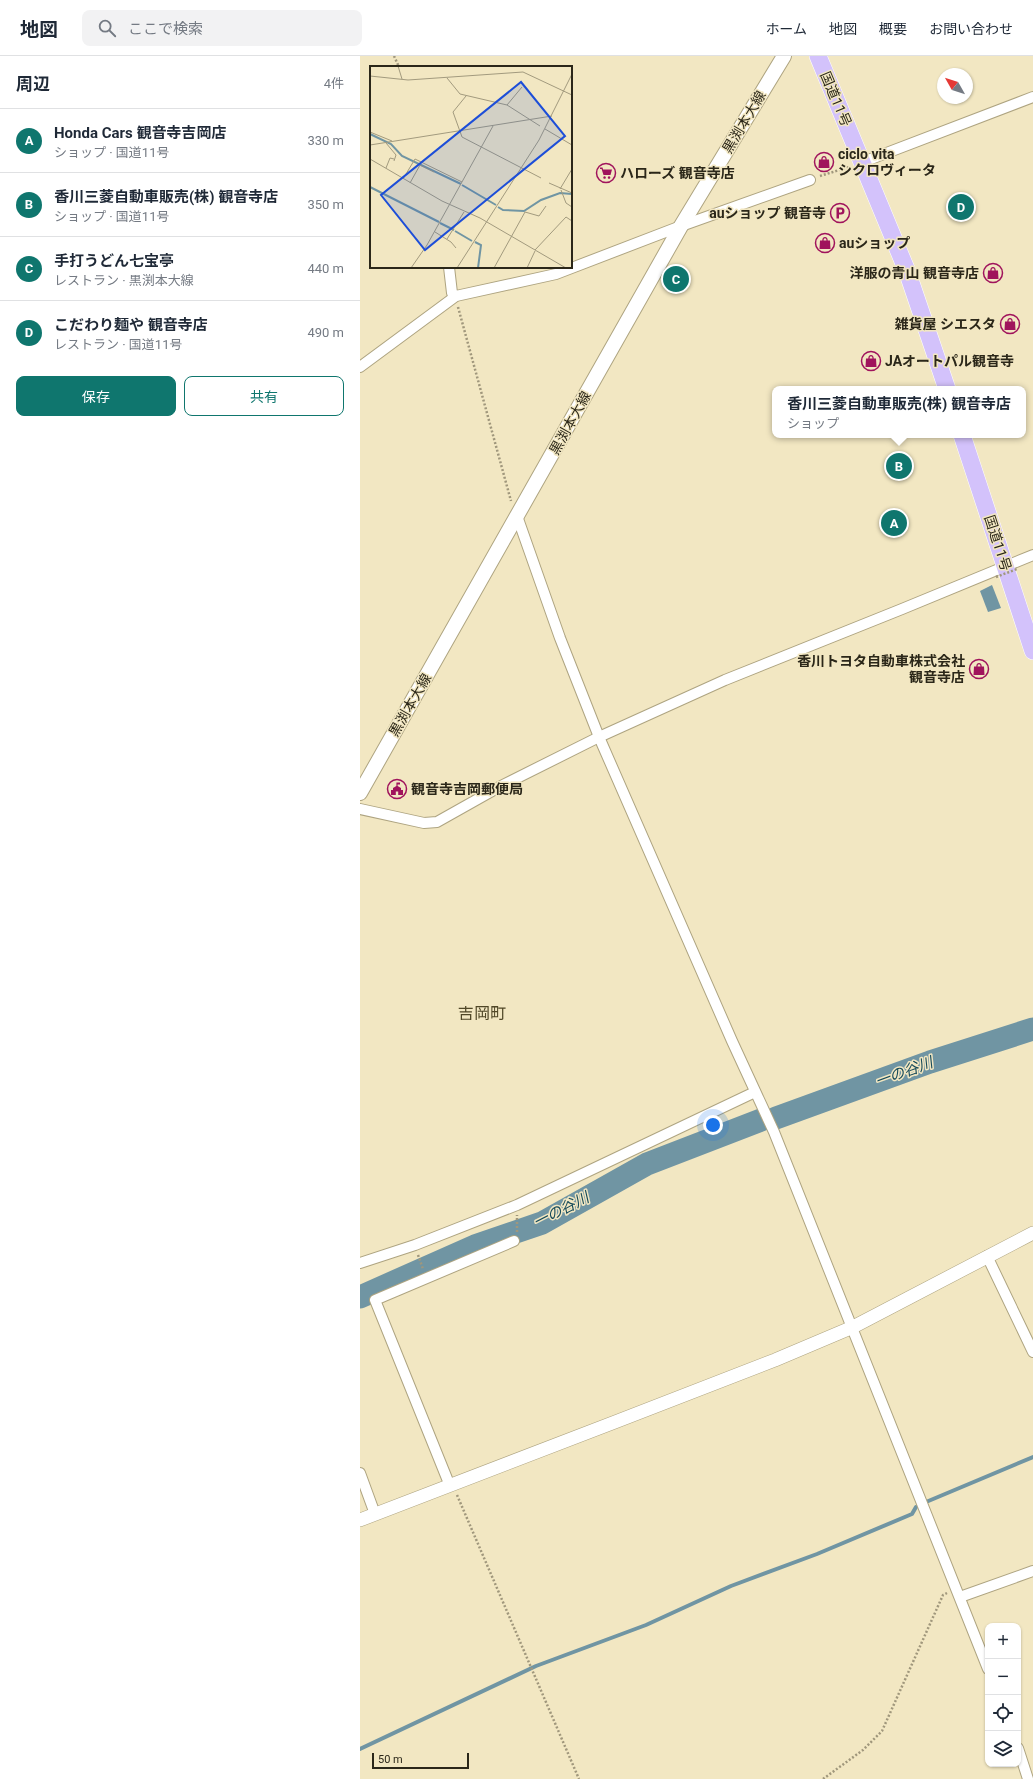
<!DOCTYPE html>
<html lang="ja">
<meta charset="utf-8">
<style>
:root{--surface:#fff;--page:#f2f2f3;--text:#1f2937;--muted:#747a83;--line:#e0e1e3;--accent:#0f766e}
body{margin:0;font-family:Roboto,"Noto Sans JP",sans-serif;background:var(--page);color:var(--text)}
.controls{position:absolute;right:12px;bottom:12px;display:grid;overflow:hidden;border-radius:8px;box-shadow:0 1px 3px #0004}
.controls button{width:36px;height:36px;display:grid;place-items:center;padding:0;border:0;border-bottom:1px solid var(--line);background:var(--surface);color:var(--text);font:20px sans-serif}
.compass{position:absolute;left:577px;top:12px;width:36px;height:36px;border-radius:50%;background:var(--surface);box-shadow:0 1px 3px #0004;rotate:309deg}
.scale{position:absolute;left:12px;bottom:10px;width:97px;box-sizing:border-box;padding-left:4px;border:2px solid #2b2719;border-top:0;font-size:11px;line-height:14px;white-space:nowrap;color:#2b2719;-webkit-text-stroke:3px #f2e7c2;paint-order:stroke}
.you{position:absolute;left:353px;top:1069px;width:14px;height:14px;margin:-10px;border:3px solid #fff;border-radius:50%;background:#1a73e8;box-shadow:0 0 0 6px #1a73e833}
.badge{display:grid;place-items:center;width:26px;height:26px;border-radius:50%;background:var(--accent);color:#fff;font-size:13px;font-weight:700}
.pin{position:absolute;translate:-50% -50%;border:2px solid #fff;box-shadow:0 1px 4px #0006}
.popup{position:absolute;left:412px;top:330px;width:254px;height:52px;box-sizing:border-box;display:grid;place-content:center;border-radius:8px;background:var(--surface);filter:drop-shadow(0 1px 3px #0005);font-size:13px;white-space:nowrap;color:var(--muted)}
.popup b{font-size:15px;color:var(--text)}
.popup::after{content:'';position:absolute;left:50%;top:100%;margin-left:-8px;border:8px solid transparent;border-top-color:var(--surface)}
.list{margin:0;padding:0;list-style:none}
h2{display:flex;justify-content:space-between;align-items:center;height:52px;margin:0;padding:0 16px;font-size:17px}
h2 small{font-size:13px;font-weight:400;color:var(--muted)}
.list li{display:grid;grid-template-columns:26px 1fr auto;gap:12px;align-items:center;box-sizing:border-box;height:64px;padding:0 16px;border-top:1px solid var(--line)}
.list b{display:block;font-size:15px;white-space:nowrap}
.list p{margin:0;font-size:13px;white-space:nowrap;color:var(--muted)}
.list em{font-size:13px;font-style:normal;color:var(--muted)}
.actions{display:flex;gap:8px;padding:12px 16px}
.actions a{flex:1;padding:9px 0;border:1px solid var(--accent);border-radius:8px;text-align:center;font-size:14px;color:var(--accent)}
.actions .main{background:var(--accent);color:#fff}
.icon{flex:none;width:22px;height:22px;fill:none;stroke:currentColor;stroke-width:2;stroke-linecap:round;stroke-linejoin:round}
.map{position:relative;flex:none;width:673px;height:1723px;overflow:hidden}
header{display:flex;align-items:center;gap:24px;box-sizing:border-box;height:56px;padding:0 20px;background:var(--surface);border-bottom:1px solid var(--line)}
header strong{font-size:19px}
nav{display:flex;gap:22px;margin-inline-start:auto;font-size:14px}
.search{width:280px;height:36px;background:var(--page);display:flex;align-items:center;gap:10px;box-sizing:border-box;padding:0 14px;border-radius:8px;color:var(--muted);font-size:15px}
main{display:flex}
aside{flex:1;background:var(--surface)}
.map>svg:first-child{display:block}
</style>
<header>
<strong>地図</strong>
<div class="search"><svg class="icon" aria-label="search" viewBox="0 0 24 24"><circle cx="10" cy="10" r="6"/><path d="M15 15l6 6"/></svg>ここで検索</div>
<nav><a>ホーム</a><a>地図</a><a>概要</a><a>お問い合わせ</a></nav>
</header>
<main>
<aside>
<h2>周辺<small>4件</small></h2>
<ul class="list">
<li><span class="badge">A</span><div><b>Honda Cars 観音寺吉岡店</b><p>ショップ · 国道11号</p></div><em>330 m</em></li>
<li><span class="badge">B</span><div><b>香川三菱自動車販売(株) 観音寺店</b><p>ショップ · 国道11号</p></div><em>350 m</em></li>
<li><span class="badge">C</span><div><b>手打うどん七宝亭</b><p>レストラン · 黒渕本大線</p></div><em>440 m</em></li>
<li><span class="badge">D</span><div><b>こだわり麺や 観音寺店</b><p>レストラン · 国道11号</p></div><em>490 m</em></li>
</ul>
<div class="actions"><a class="main">保存</a><a>共有</a></div>
</aside>
<div class="map">
<svg width="673" height="1723" viewBox="0 0 673 1723">
<rect width="100%" height="100%" fill="#f2e7c2"/>
<polygon fill="#7095a3" points="632,529 641,552 628,556 620,535"/>
<g fill="none" stroke-linecap="round" stroke-linejoin="round">
<g stroke="#7095a3" stroke-width="4">
<polyline points="566,1446 673,1401"/>
<polyline points="0,1693 176,1610 286,1569 371,1530 457,1498 552,1458 556,1451"/>
</g>
<g stroke="#7095a3" stroke-width="23">
<polyline points="416,1062 570,1006 673,973"/>
<polyline points="0,1241 115,1190 182,1167 287,1108 401,1064"/>
</g>
<defs>
<g id="minor">
<polyline points="503,106 673,41"/>
<polyline points="89,211 92,237 96,240"/>
<polyline points="0,311 96,240 196,218 321,170 450,124"/>
<polyline points="157,460 200,582 239,681 372,985 414,1076 628,1613"/>
<polyline points="0,753 64,767 77,766 141,730 239,681 365,624 542,553 673,499"/>
<polyline points="627,1200 673,1296"/>
<polyline points="0,1207 55,1189 157,1149 395,1036"/>
<polyline points="0,1417 15,1458"/>
<polyline points="90,1430 15,1244 154,1185"/>
<polyline points="600,1541 673,1515"/>
<polyline points="658,1692 668,1723"/>
</g>
<polyline id="tertiary" points="0,1464 255,1366 415,1304 493,1271 673,1177"/>
<polyline id="secondary" points="0,737 321,170 424,0"/>
<g id="trunk">
<polyline points="458,0 547,215 587,333"/>
<polyline points="602,379 673,595"/>
</g>
</defs>
<use href="#minor" stroke="#aea481" stroke-width="12"/>
<use href="#tertiary" stroke="#aea481" stroke-width="14"/>
<use href="#secondary" stroke="#aea481" stroke-width="16"/>
<use href="#trunk" stroke="#fff" stroke-width="18"/>
<g stroke="#a0977c" stroke-width="2.5" stroke-dasharray="2 2" stroke-linecap="butt">
<polyline points="34,0 39,11"/>
<polyline points="460,120 489,111"/>
<polyline points="98,251 151,445"/>
<polyline points="157,1176 157,1159"/>
<polyline points="58,1199 63,1213"/>
<polyline points="97,1439 219,1723"/>
<polyline points="463,1723 503,1694 522,1675 583,1539 587,1537"/>
</g>
<use href="#minor" stroke="#fff" stroke-width="10"/>
<use href="#tertiary" stroke="#fff" stroke-width="13"/>
<use href="#secondary" stroke="#fff" stroke-width="14"/>
<use href="#trunk" stroke="#d3c2fb" stroke-width="17"/>
<polyline stroke="#a0977c" stroke-width="2.5" stroke-dasharray="2 2" stroke-linecap="butt" points="636,521 657,513"/>
</g>
<defs>
<symbol id="shop-ring" viewBox="-11 -11 22 22"><circle r="9.5" fill="#f2e7c2" stroke="#a0135c" stroke-width="1.5"/><path d="M-5-2.5h2.3a2.7 3.5 0 0 1 5.4 0H5L5.5 6h-11ZM-1.5-2.5h3a1.5 2.3 0 0 0-3 0Z" fill="#a0135c"/></symbol>
<symbol id="supermarket-ring" viewBox="-11 -11 22 22"><circle r="9.5" fill="#f2e7c2" stroke="#a0135c" stroke-width="1.5"/><path d="M-6-5.5h2.5l.6 2H6L4.5 2H-2.5L-4.4-4H-6ZM-1.5 3.2a1.3 1.3 0 1 0 .1 0ZM3 3.2a1.3 1.3 0 1 0 .1 0Z" fill="#a0135c"/></symbol>
<symbol id="parking-ring" viewBox="-11 -11 22 22"><circle r="9.5" fill="#f2e7c2" stroke="#a0135c" stroke-width="1.5"/><path d="M-3.5-5.5H1a3.5 3.5 0 0 1 0 7H-1V5.5H-3.5ZM-1-3.4V-.6H.8a1.4 1.4 0 0 0 0-2.8Z" fill="#a0135c"/></symbol>
<symbol id="civic-ring" viewBox="-11 -11 22 22"><circle r="9.5" fill="#f2e7c2" stroke="#a0135c" stroke-width="1.5"/><path d="M-.6-6.5H3V-4.5H.6V-3L4-1V1h2V6H-6V1h2V-1L-.6-3ZM-1.2 2.5V6h2.4V2.5Z" fill="#a0135c"/></symbol>
</defs>
<g fill-rule="evenodd">
<use href="#shop-ring" x="453" y="95" width="22" height="22"/>
<use href="#supermarket-ring" x="235" y="106" width="22" height="22"/>
<use href="#parking-ring" x="469" y="146" width="22" height="22"/>
<use href="#shop-ring" x="454" y="176" width="22" height="22"/>
<use href="#shop-ring" x="622" y="206" width="22" height="22"/>
<use href="#shop-ring" x="639" y="257" width="22" height="22"/>
<use href="#shop-ring" x="500" y="294" width="22" height="22"/>
<use href="#shop-ring" x="608" y="602" width="22" height="22"/>
<use href="#civic-ring" x="26" y="722" width="22" height="22"/>
</g>
<g text-anchor="middle" stroke-width="3" stroke-linejoin="round" paint-order="stroke">
<g font-size="14" fill="#2b2719" stroke="#f2e7c2">
<text transform="translate(476 43) rotate(67)" y="5">国道11号</text>
<text transform="translate(384 66) rotate(-59)" y="5">黒渕本大線</text>
<text transform="translate(210 367) rotate(-61)" y="5">黒渕本大線</text>
<text transform="translate(638 487) rotate(72)" y="5">国道11号</text>
<text transform="translate(50 649) rotate(-60)" y="5">黒渕本大線</text>
</g>
<g font-size="14" font-weight="bold" fill="#2b2719" stroke="#f2e7c2" text-anchor="start">
<text x="478" y="103">ciclo vita<tspan x="478" dy="16">シクロヴィータ</tspan></text>
<text x="260" y="122">ハローズ 観音寺店</text>
<text x="466" y="162" text-anchor="end">auショップ 観音寺</text>
<text x="479" y="192">auショップ</text>
<text x="619" y="222" text-anchor="end">洋服の青山 観音寺店</text>
<text x="636" y="273" text-anchor="end">雑貨屋 シエスタ</text>
<text x="525" y="310">JAオートパル観音寺</text>
<text x="605" y="610" text-anchor="end">香川トヨタ自動車株式会社<tspan x="605" dy="16">観音寺店</tspan></text>
<text x="51" y="738">観音寺吉岡郵便局</text>
</g>
<g font-size="15" font-style="italic" fill="#154a5a" stroke="#f2e7c2">
<text transform="translate(544 1016) rotate(-20)" y="5">一の谷川</text>
<text transform="translate(201 1154) rotate(-27)" y="5">一の谷川</text>
</g>
<g font-size="16" fill="#504727" stroke="#f2e7c2">
<text x="122" y="963">吉岡町</text>
</g>
</g>
<g transform="translate(10 10)">
<rect width="202" height="202" fill="#f2e7c2"/>
<path fill="none" stroke="#7095a3" stroke-width="2" d="M0,68L21,78L32,90L91,118M92,119L126,139M0,121L69,156M128,141L133,144L154,145L171,134L190,127L202,128M70,157L84,164M85,165L102,175M105,176L111,179L108,202"/>
<path fill="none" stroke="#a29a7e" stroke-width="1" d="M28,0L32,13M0,10L38,14L153,6L202,29M77,12L90,28L137,39L170,60M96,30L83,46L92,71L171,112M137,39L152,21M175,63L202,79M0,66L22,75M16,77L26,89L24,95M0,79L182,50M0,93L72,135L110,152L196,202M16,102L20,92L24,93M33,113L45,93L92,116M40,117L50,99L64,106M179,117L202,127M190,123L202,103M191,124L196,137L202,141M65,166L81,176L86,182M77,173L94,146M165,184L196,151L202,155M41,202L57,179L123,60M87,202L169,74L202,8M124,202L155,146L169,150L176,140M157,202L165,185"/>
<path fill="#1d4ed8" fill-opacity="0.15" stroke="#1d4ed8" stroke-width="2" d="M151,16L195,70L55,184L11,129Z"/>
<rect width="202" height="202" fill="none" stroke="#2b2719" stroke-width="2"/>
</g>
</svg>
<div class="controls">
<button>+</button>
<button>−</button>
<button><svg class="icon" aria-label="locate" viewBox="0 0 24 24"><circle cx="12" cy="12" r="6"/><path d="M12 2v4M12 18v4M2 12h4M18 12h4"/></svg></button>
<button><svg class="icon" aria-label="layers" viewBox="0 0 24 24"><path d="M12 4l9 5-9 5-9-5zM3 14l9 5 9-5"/></svg></button>
</div>
<svg class="compass" viewBox="-18 -18 36 36"><path d="M0-13l5 13h-10z" fill="#e53935"/><path d="M0 13l5-13h-10z" fill="#747a83"/></svg>
<div class="scale">50 m</div>
<div class="you"></div>
<div class="pin badge" style="left:534px;top:467px">A</div>
<div class="pin badge" style="left:539px;top:410px">B</div>
<div class="popup"><b>香川三菱自動車販売(株) 観音寺店</b>ショップ</div>
<div class="pin badge" style="left:316px;top:223px">C</div>
<div class="pin badge" style="left:601px;top:151px">D</div>
</div>
</main>
